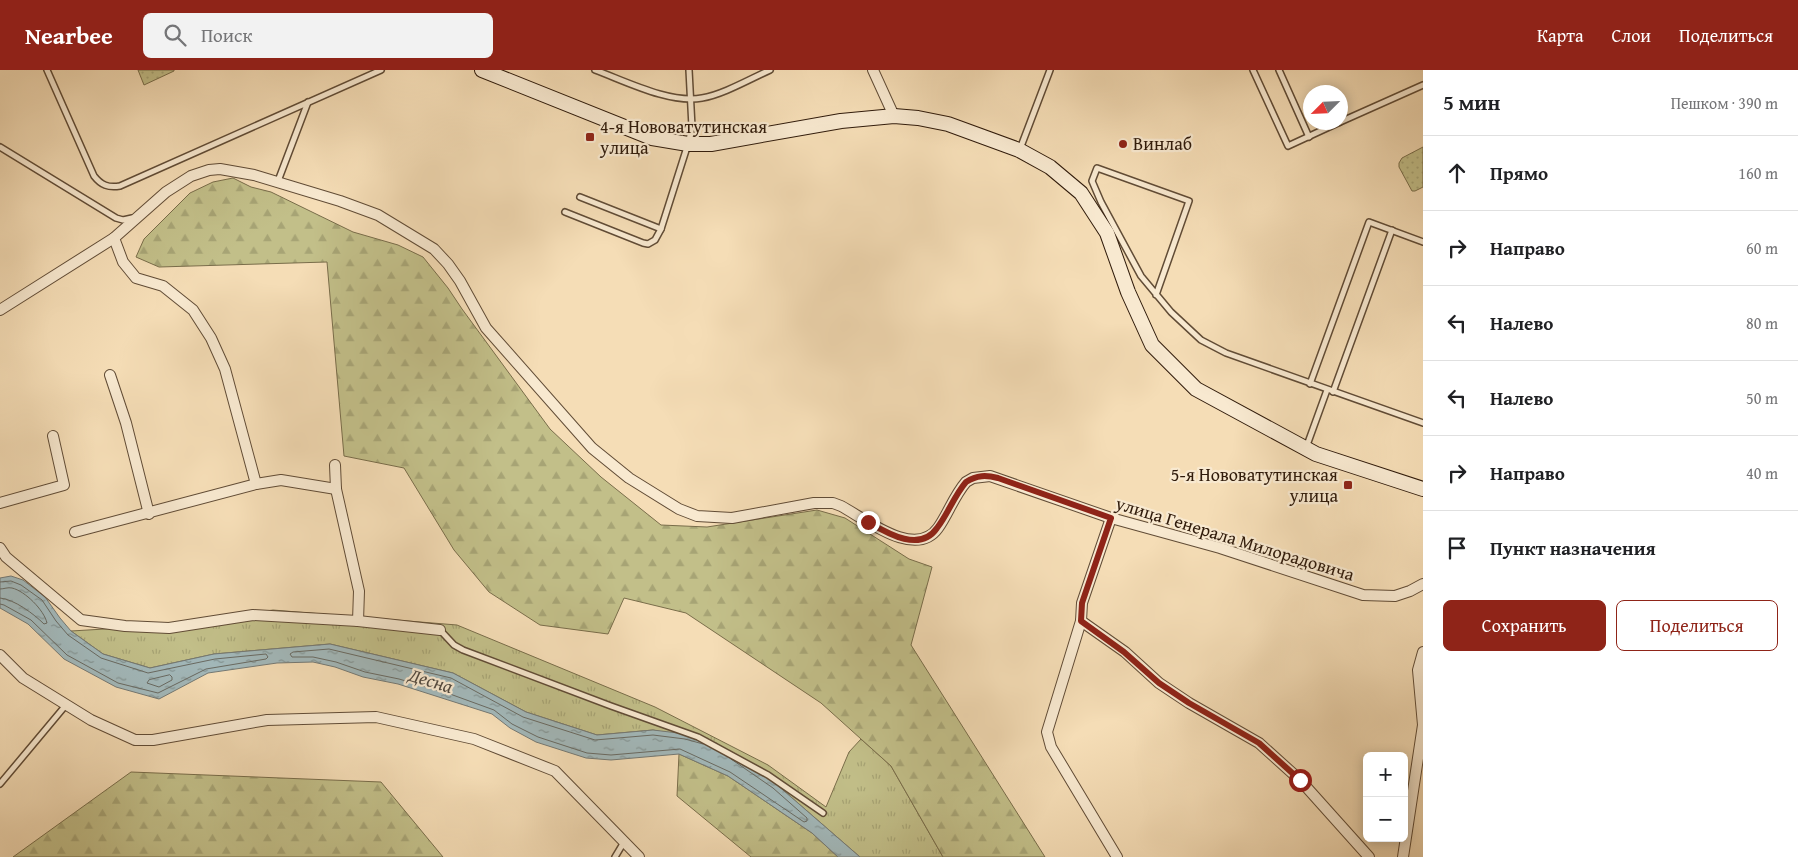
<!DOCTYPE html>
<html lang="ru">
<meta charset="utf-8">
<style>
:root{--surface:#fff;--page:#f2f2f2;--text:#202124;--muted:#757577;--line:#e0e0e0;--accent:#8f2418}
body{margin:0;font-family:"Gentium Book Plus",serif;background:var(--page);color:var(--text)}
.controls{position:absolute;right:15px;bottom:15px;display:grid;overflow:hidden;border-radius:8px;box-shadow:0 2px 12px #0003}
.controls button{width:45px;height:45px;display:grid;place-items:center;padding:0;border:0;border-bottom:1px solid var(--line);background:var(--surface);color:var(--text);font:25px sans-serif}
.compass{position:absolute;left:1303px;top:15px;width:45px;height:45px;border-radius:50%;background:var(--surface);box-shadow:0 2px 12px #0003;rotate:246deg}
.stop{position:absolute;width:15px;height:15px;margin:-11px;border:4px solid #8f2418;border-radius:50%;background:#fff}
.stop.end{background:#8f2418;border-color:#fff;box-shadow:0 1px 5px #0008}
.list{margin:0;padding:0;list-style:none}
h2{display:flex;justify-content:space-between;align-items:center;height:65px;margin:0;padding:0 20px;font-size:21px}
h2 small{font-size:16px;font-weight:400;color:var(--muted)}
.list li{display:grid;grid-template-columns:32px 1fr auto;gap:15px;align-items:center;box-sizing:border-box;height:75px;padding:0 20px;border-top:1px solid var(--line)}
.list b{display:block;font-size:19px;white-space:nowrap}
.list em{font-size:16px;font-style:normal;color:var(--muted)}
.actions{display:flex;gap:10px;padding:15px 20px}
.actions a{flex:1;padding:11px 0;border:1px solid var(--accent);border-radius:8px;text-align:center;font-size:18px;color:var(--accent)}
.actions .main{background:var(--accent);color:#fff}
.icon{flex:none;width:28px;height:28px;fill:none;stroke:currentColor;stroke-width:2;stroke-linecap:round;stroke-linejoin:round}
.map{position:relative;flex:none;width:1423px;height:787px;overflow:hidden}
header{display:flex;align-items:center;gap:30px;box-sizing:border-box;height:70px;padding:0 25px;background:var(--accent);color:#fff}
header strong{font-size:24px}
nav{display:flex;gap:28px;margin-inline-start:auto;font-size:18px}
.search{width:350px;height:45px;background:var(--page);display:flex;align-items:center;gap:12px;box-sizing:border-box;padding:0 18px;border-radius:8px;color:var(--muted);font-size:19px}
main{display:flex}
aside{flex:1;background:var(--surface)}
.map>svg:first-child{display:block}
</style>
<header>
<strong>Nearbee</strong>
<div class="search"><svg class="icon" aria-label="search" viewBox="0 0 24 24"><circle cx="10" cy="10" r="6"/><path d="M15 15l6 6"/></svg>Поиск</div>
<nav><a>Карта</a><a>Слои</a><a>Поделиться</a></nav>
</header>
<main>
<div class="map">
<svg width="1423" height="787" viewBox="0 0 1423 787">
<defs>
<pattern id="grass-tufts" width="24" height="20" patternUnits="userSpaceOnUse" patternTransform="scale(1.25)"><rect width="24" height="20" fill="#c2bf89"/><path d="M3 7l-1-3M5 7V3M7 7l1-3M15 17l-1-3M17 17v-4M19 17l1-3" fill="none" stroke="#a7a475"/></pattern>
<pattern id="forest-firs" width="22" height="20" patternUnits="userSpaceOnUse" patternTransform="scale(1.25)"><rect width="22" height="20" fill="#c2bf89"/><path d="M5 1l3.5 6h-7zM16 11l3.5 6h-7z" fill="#a7a475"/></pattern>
<pattern id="park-dots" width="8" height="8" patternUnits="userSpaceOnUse" patternTransform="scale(1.25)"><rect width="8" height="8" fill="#c2bf89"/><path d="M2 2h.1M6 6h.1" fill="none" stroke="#a7a475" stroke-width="1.8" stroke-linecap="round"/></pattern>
<pattern id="water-ripples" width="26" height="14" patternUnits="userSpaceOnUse" patternTransform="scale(1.25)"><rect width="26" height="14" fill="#a2b8ba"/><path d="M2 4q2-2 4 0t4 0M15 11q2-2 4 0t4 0" fill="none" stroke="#849595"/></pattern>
</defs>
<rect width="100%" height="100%" fill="#f5ddb6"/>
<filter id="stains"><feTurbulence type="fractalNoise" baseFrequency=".004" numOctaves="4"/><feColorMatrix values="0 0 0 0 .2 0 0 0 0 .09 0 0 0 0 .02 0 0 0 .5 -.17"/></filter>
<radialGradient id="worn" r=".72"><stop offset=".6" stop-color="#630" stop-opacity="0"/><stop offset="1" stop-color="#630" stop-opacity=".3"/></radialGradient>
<polygon fill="url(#grass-tufts)" stroke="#796d4a" points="273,540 457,555 655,637 768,695 826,737 849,682 861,669 891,696 943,787 860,787 776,714 716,673 653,660 597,665 526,642 453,603 330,574 214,584 150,598 103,584 71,561 172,555"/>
<g fill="url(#forest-firs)" stroke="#796d4a">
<polygon points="233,108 251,117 271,122 353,162 398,175 423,187 448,218 462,239 550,359 601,407 661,455 707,457 817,440 845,448 909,489 932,497 911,575 1045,787 943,787 891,696 821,633 686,543 624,528 608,564 540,555 489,522 454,480 404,398 344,386 327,192 159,197 136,187 144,169 190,123 213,112"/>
<polygon points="679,684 728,706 812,763 838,787 751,787 677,726"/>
<polygon points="131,702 381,712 443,787 13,787"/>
</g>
<g fill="url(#park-dots)" stroke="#796d4a">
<polygon points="138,0 174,0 174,1 144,15"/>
<polygon points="1423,77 1423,117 1415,121 1412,121 1399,97 1399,93 1402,88"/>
</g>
<polygon fill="url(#water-ripples)" stroke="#747974" points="11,506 23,510 45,527 60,548 71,561 103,584 150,598 214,584 330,574 453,603 526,642 597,665 653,660 686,664 716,673 776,714 860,787 838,787 812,763 728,706 679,684 611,690 586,688 536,672 510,658 492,644 398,614 363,607 335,597 313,592 277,593 208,603 159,629 116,617 64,589 28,554 0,538 0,508"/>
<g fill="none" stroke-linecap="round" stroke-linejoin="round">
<g stroke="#696a62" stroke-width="1">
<polyline points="0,512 11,511 21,515 42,530 56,551 68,565 101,588 148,603 215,589 266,584 268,587 266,589 206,599 158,623 118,613 67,585 31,550 4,535 0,534"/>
<path d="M0,519C4,519 8,517 12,518C25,521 44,540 47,553L44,554C34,544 14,529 0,528"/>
<polygon points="170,605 172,607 172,610 159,617 147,613 149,610"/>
<polyline points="703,674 685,669 653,665 595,670 523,647 451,608 329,579 293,582 290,584 292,587 313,587 336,592 365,602 399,609 450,624 494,640 512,654 538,667 587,683 611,685 680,679 730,702 804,752 807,751 807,748 773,718 731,689"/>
</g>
<defs>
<g id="lane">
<path d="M47,0L94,106C101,115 108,118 120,116L381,0"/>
<path d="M595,0C625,11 670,34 702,28C722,25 750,9 770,0"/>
<polyline points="1253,0 1288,76 1340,52"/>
<polyline points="1279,0 1309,67"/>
<polyline points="1340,52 1423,15"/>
<polyline points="0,77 116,148 123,150 132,148"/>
<polyline points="1020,79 1050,0"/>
<polyline points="278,111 308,32"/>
<polyline points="580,127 661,159"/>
<polyline points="565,142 643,173 648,174 655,170 661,159 688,74 692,57 689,0"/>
<polyline points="1156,225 1189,131 1097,98 1092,111 1101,132 1141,206 1171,242 1201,270 1226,283 1423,353"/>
<polyline points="1310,314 1369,152 1423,172"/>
<polyline points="1333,322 1392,160"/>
<polyline points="1306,378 1327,320"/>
<polyline points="440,560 454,575 463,580 611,636 698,667 768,705 823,743"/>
<polyline points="0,714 66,635"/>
<polyline points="615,787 624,772"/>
</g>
<g id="street">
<polyline points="873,0 894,46"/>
<polyline points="114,168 123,192 136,208 163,216 193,240 211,268 225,299 256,414"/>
<path d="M0,240L114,168L166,122L191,106L209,100L220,99L254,105L340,131L378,145L434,179L448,194L460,211L486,258L592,378L629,408L679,439L697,446L732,448L814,433H833L841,436C864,448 915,490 938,458C948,444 954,426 966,412L973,408L990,406L1111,448L1220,478L1363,525L1395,526L1410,521L1423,514"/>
<polyline points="110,305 126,353 149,444"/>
<polyline points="335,395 336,419 359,521 358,551"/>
<polyline points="0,433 64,415 53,366"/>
<polyline points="1111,448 1082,533 1081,551 1047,662 1051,677 1117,787"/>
<polyline points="75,462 256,414 281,410 336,419"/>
<polyline points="0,478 6,487 81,550 125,556 169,558 253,545 358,551 440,560"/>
<polyline points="1081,551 1125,582 1159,613 1189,633 1259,673 1300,710 1369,787"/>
<polyline points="0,585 23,608 91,650 135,670 153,670 267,650 376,647 474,669 555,701 639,787"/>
<polyline points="1403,787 1423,655 1418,600 1423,582"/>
</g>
<polyline id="secondary" points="482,0 652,68 688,74 711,74 841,51 894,46 918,48 948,54 1019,80 1050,97 1081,123 1107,163 1128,222 1152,275 1196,319 1316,384 1423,419"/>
</defs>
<use href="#lane" stroke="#614c36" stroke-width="8"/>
<use href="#street" stroke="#614c36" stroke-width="12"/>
<use href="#secondary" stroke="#301b0b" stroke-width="16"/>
<use href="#lane" stroke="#f8e9d0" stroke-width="5"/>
<use href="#street" stroke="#f8e9d0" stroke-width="10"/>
<use href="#secondary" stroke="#f8e9d0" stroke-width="14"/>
</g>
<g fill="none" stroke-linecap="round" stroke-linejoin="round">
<path stroke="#8f2418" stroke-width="6" d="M868,452C887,463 920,483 937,458C948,444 954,426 966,412C977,405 986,405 998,408L1111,448L1082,533L1081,551L1124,582L1159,613L1189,633L1259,673L1300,710"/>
</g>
<g fill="#8f2418" stroke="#f8e9d0" stroke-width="2">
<rect x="585" y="62" width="10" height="10" rx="2.5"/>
<circle cx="1123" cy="74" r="5"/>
<rect x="1343" y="410" width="10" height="10" rx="2.5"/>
</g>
<g text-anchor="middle" stroke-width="4.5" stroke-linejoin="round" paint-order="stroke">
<g font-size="18" fill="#301b0b" stroke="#f8e9d0" text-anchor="start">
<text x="600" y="63">4-я Нововатутинская<tspan x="600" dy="21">улица</tspan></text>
<text x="1133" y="80">Винлаб</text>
<text x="1338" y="411" text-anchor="end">5-я Нововатутинская<tspan x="1338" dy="21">улица</tspan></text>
</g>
<g font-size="18" fill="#301b0b" stroke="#f8e9d0">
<text transform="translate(1235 469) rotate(17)" y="6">улица Генерала Милорадовича</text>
</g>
<g font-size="19" font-style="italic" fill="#524a40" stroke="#f8e9d0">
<text transform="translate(431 610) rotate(17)" y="7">Десна</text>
</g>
</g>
<rect width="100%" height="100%" filter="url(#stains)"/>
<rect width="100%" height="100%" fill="url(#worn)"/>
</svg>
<div class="controls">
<button>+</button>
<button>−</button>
</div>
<svg class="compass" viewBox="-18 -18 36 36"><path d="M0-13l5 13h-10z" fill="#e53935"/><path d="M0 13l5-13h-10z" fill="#757577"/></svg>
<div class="stop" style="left:1300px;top:710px"></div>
<div class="stop end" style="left:868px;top:452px"></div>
</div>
<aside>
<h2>5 мин<small>Пешком · 390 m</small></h2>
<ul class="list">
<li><svg class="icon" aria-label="ahead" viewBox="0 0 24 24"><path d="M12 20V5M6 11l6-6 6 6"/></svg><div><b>Прямо</b></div><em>160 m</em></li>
<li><svg class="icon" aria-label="right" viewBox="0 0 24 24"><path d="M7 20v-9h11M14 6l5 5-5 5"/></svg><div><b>Направо</b></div><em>60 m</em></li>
<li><svg class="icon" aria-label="left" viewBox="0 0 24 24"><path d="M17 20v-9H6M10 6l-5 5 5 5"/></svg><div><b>Налево</b></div><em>80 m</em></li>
<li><svg class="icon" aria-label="left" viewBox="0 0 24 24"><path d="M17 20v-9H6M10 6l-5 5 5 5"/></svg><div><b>Налево</b></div><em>50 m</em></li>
<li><svg class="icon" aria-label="right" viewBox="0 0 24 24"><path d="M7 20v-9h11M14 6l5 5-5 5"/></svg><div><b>Направо</b></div><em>40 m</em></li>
<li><svg class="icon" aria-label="arrive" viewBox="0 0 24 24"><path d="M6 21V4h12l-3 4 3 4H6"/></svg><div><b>Пункт назначения</b></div></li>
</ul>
<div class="actions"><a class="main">Сохранить</a><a>Поделиться</a></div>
</aside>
</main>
